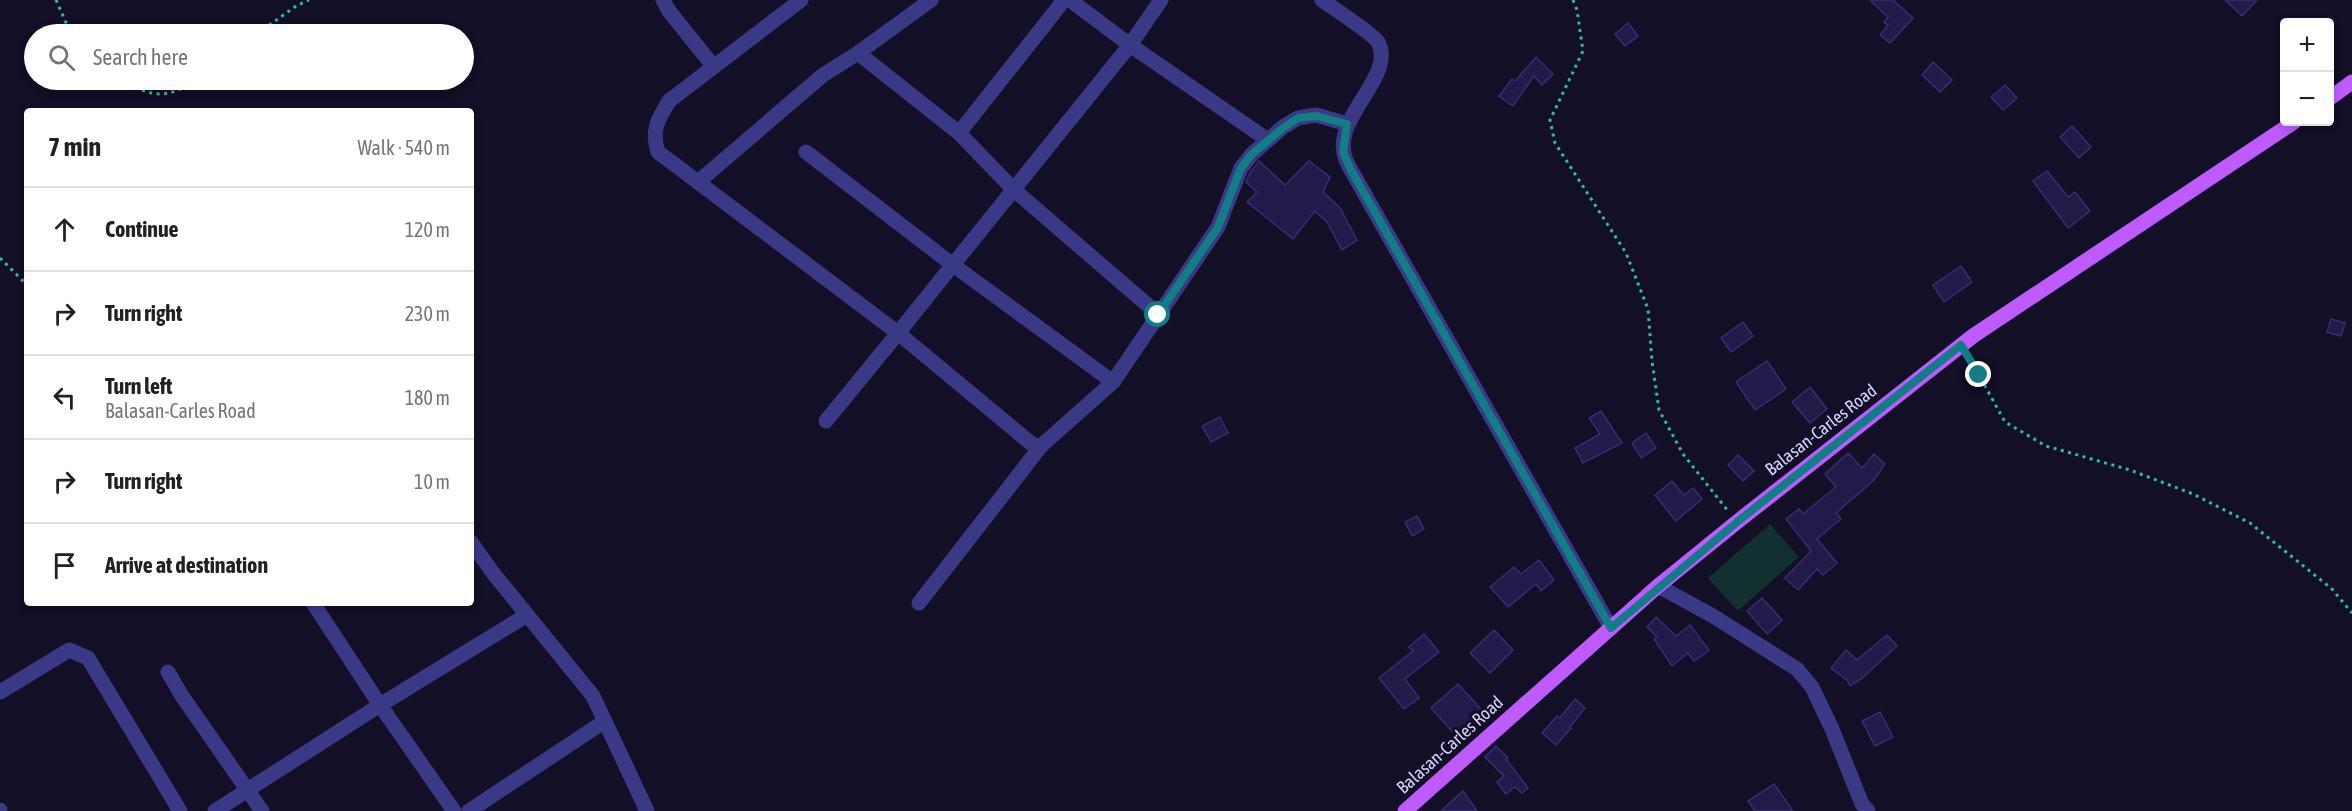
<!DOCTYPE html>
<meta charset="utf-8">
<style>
:root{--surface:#fff;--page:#f2f2f2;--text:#202124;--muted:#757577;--line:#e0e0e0}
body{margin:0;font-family:"Asap Condensed",sans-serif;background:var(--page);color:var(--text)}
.controls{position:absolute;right:18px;top:18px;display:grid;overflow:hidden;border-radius:6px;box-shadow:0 3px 9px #0003}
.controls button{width:54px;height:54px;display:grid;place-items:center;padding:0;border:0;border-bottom:2px solid var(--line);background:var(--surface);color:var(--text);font:30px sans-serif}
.stop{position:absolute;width:18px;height:18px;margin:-14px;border:4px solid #127c87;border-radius:50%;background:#fff}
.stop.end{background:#127c87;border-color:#fff;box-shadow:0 2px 6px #0008}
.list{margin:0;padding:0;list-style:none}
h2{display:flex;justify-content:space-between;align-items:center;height:78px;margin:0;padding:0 24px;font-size:26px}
h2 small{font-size:20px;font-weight:400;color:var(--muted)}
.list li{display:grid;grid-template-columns:39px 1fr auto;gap:18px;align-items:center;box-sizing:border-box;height:84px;padding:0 24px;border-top:2px solid var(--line)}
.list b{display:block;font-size:22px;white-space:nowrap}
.list p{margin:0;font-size:20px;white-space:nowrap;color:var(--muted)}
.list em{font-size:20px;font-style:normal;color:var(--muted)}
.icon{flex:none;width:33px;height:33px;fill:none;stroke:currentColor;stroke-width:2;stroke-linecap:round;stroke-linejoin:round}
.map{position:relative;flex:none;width:2352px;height:811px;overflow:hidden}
.search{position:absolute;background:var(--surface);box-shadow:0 3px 9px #0003;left:24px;top:24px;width:450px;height:66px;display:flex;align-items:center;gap:15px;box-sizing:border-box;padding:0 21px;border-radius:33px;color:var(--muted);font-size:22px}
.panel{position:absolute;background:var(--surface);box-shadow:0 3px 9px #0003;left:24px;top:108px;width:450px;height:498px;border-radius:6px}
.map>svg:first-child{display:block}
</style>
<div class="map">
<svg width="2352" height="811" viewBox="0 0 2352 811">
<rect width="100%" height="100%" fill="#120f26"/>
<polygon fill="#12302f" points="1770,524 1799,557 1738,611 1708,578"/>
<g fill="#221a48" stroke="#392c74" stroke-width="1.5">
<polygon points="1870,0 1893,0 1913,18 1890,43 1880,35 1888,25 1884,22 1888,17"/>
<polygon points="2225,0 2257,0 2242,16"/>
<polygon points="1628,23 1638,36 1625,46 1615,34"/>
<polygon points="1536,57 1553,74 1542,85 1534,76 1513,106 1499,96 1512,79 1515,81"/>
<polygon points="1933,62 1952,80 1940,92 1922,75"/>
<polygon points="2005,85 2017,98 2003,110 1991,97"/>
<polygon points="2072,126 2091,147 2079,158 2060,137"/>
<polygon points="1259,161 1285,185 1309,161 1330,177 1323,192 1340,208 1357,240 1342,250 1327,222 1315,211 1293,239 1247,202 1257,192 1246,182 1250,173"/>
<polygon points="2047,171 2068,197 2075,192 2090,211 2068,228 2033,181"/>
<polygon points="1961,266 1972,282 1944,302 1933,285"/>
<polygon points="2331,319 2345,323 2341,336 2327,332"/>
<polygon points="1743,322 1753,336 1731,352 1721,338"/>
<polygon points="1767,361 1786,389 1755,410 1736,382"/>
<polygon points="1810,387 1827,409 1810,423 1792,402"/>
<polygon points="1601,411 1622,443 1583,463 1575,448 1600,434 1589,418"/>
<polygon points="1220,417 1228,433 1211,442 1202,426"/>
<polygon points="1646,433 1656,448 1641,458 1632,443"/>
<polygon points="1848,453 1862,468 1874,454 1885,464 1873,481 1836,513 1841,519 1817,539 1837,563 1823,575 1817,569 1798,590 1785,578 1811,551 1786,519 1799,509 1803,514 1836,487 1825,474"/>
<polygon points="1738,455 1754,471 1743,481 1728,465"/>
<polygon points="1672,481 1684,495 1693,488 1702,499 1676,521 1655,495"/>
<polygon points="1417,516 1424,529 1412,536 1405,522"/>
<polygon points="1539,560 1554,580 1541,591 1536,584 1508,607 1490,587 1514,567 1521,574"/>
<polygon points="1762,598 1782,620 1767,634 1747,611"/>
<polygon points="1656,617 1676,636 1690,625 1709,650 1694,661 1688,653 1672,666 1654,639 1657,637 1647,627"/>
<polygon points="1494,630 1513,650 1490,673 1470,653"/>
<polygon points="1424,634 1439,652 1405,679 1419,698 1404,709 1379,678 1413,651 1409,647"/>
<polygon points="1887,635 1897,646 1861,679 1850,686 1847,680 1831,668 1846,650 1857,660"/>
<polygon points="1458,684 1487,716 1459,739 1431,708"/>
<polygon points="1575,699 1585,708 1570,727 1571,728 1556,745 1542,733 1557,716 1560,718"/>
<polygon points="1880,712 1893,737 1875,746 1862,721"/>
<polygon points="1496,746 1508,758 1506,759 1528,788 1522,793 1515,787 1506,794 1497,782 1504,776 1485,757"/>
<polygon points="1774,784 1793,811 1755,811 1748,801"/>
<polygon points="1463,791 1477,811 1441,811"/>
</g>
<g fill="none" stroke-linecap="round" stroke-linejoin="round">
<g stroke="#2dbaaf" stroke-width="3" stroke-dasharray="3 4.5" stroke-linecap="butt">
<polyline points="56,0 71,34"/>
<polyline points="1573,0 1577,10 1583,51 1550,120 1555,143 1626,253 1648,309 1652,361 1659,410 1683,454 1728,511"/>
<polyline points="257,34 296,6 309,0"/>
<path d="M122,80C151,97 167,100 195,80"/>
<polyline points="0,258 27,285"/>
<polyline points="1970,359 2005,422 2046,446 2130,470 2193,494 2250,523 2332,589 2352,613"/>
</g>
<g stroke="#3a3986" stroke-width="15">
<polyline points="663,0 669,11 714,67"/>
<path d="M801,0L669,101C658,119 651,131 658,152L898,333L826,421"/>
<polyline points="1070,0 1130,45 1161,0"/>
<path d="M1322,0C1333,8 1372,33 1378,42C1396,75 1336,114 1344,153C1345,159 1348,165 1351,170L1611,628"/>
<polyline points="858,53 931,0"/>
<polyline points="959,133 1064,0"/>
<polyline points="1268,140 1130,45 898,333 1033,445 1041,446 1113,382 1218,227 1241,168 1252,154 1283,127 1298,118 1316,115 1347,124"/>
<polyline points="806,152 953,265 1113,382"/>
<polyline points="698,182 823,75 858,53 959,133 1014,190 1158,314"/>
<polyline points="471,542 493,573 593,696 647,811"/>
<polyline points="1658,586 1713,616 1797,669 1812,687 1832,729 1862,804 1868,811"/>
<polyline points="313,603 380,705 527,615"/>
<polyline points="919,603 1041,446"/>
<polyline points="168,672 182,696 262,811"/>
<polyline points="0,692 69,650 88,658 180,811"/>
<polyline points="0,810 0,811"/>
<polyline points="215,811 380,705 454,811"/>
<polyline points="469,811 605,721"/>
</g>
<g stroke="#be5bff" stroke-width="15">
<polyline points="2330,98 2352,82"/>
<polyline points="1405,811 1658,586 1737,522 1973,336 2294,122"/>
</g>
</g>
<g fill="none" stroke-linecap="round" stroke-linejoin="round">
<polyline stroke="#127c87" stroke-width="8" points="1158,315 1218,227 1241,168 1252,154 1283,128 1298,118 1316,116 1347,124 1343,152 1351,170 1611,628 1737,522 1961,345 1979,375"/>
</g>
<g text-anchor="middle" stroke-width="6" stroke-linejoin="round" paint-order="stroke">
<g font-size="18" fill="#d8d4ff" stroke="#120f26">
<text transform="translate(1821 430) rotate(-38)" y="6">Balasan-Carles Road</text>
<text transform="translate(1450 745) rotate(-42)" y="6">Balasan-Carles Road</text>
</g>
</g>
</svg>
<div class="controls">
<button>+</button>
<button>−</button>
</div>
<div class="stop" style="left:1158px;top:315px"></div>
<div class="stop end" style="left:1979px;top:375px"></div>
<div class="search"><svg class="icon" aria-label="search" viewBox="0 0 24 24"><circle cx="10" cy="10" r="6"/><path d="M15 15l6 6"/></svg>Search here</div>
<section class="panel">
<h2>7 min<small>Walk · 540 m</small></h2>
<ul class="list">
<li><svg class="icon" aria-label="ahead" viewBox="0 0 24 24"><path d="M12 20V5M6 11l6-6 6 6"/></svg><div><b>Continue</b></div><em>120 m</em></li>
<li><svg class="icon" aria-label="right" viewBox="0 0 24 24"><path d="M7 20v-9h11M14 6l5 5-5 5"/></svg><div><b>Turn right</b></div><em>230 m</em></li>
<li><svg class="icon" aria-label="left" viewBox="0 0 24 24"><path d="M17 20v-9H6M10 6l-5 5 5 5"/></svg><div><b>Turn left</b><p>Balasan-Carles Road</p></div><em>180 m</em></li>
<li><svg class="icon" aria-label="right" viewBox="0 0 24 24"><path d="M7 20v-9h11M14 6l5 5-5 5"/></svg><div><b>Turn right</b></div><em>10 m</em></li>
<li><svg class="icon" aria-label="arrive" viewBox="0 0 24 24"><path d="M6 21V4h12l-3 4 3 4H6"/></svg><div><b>Arrive at destination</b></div></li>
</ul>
</section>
</div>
